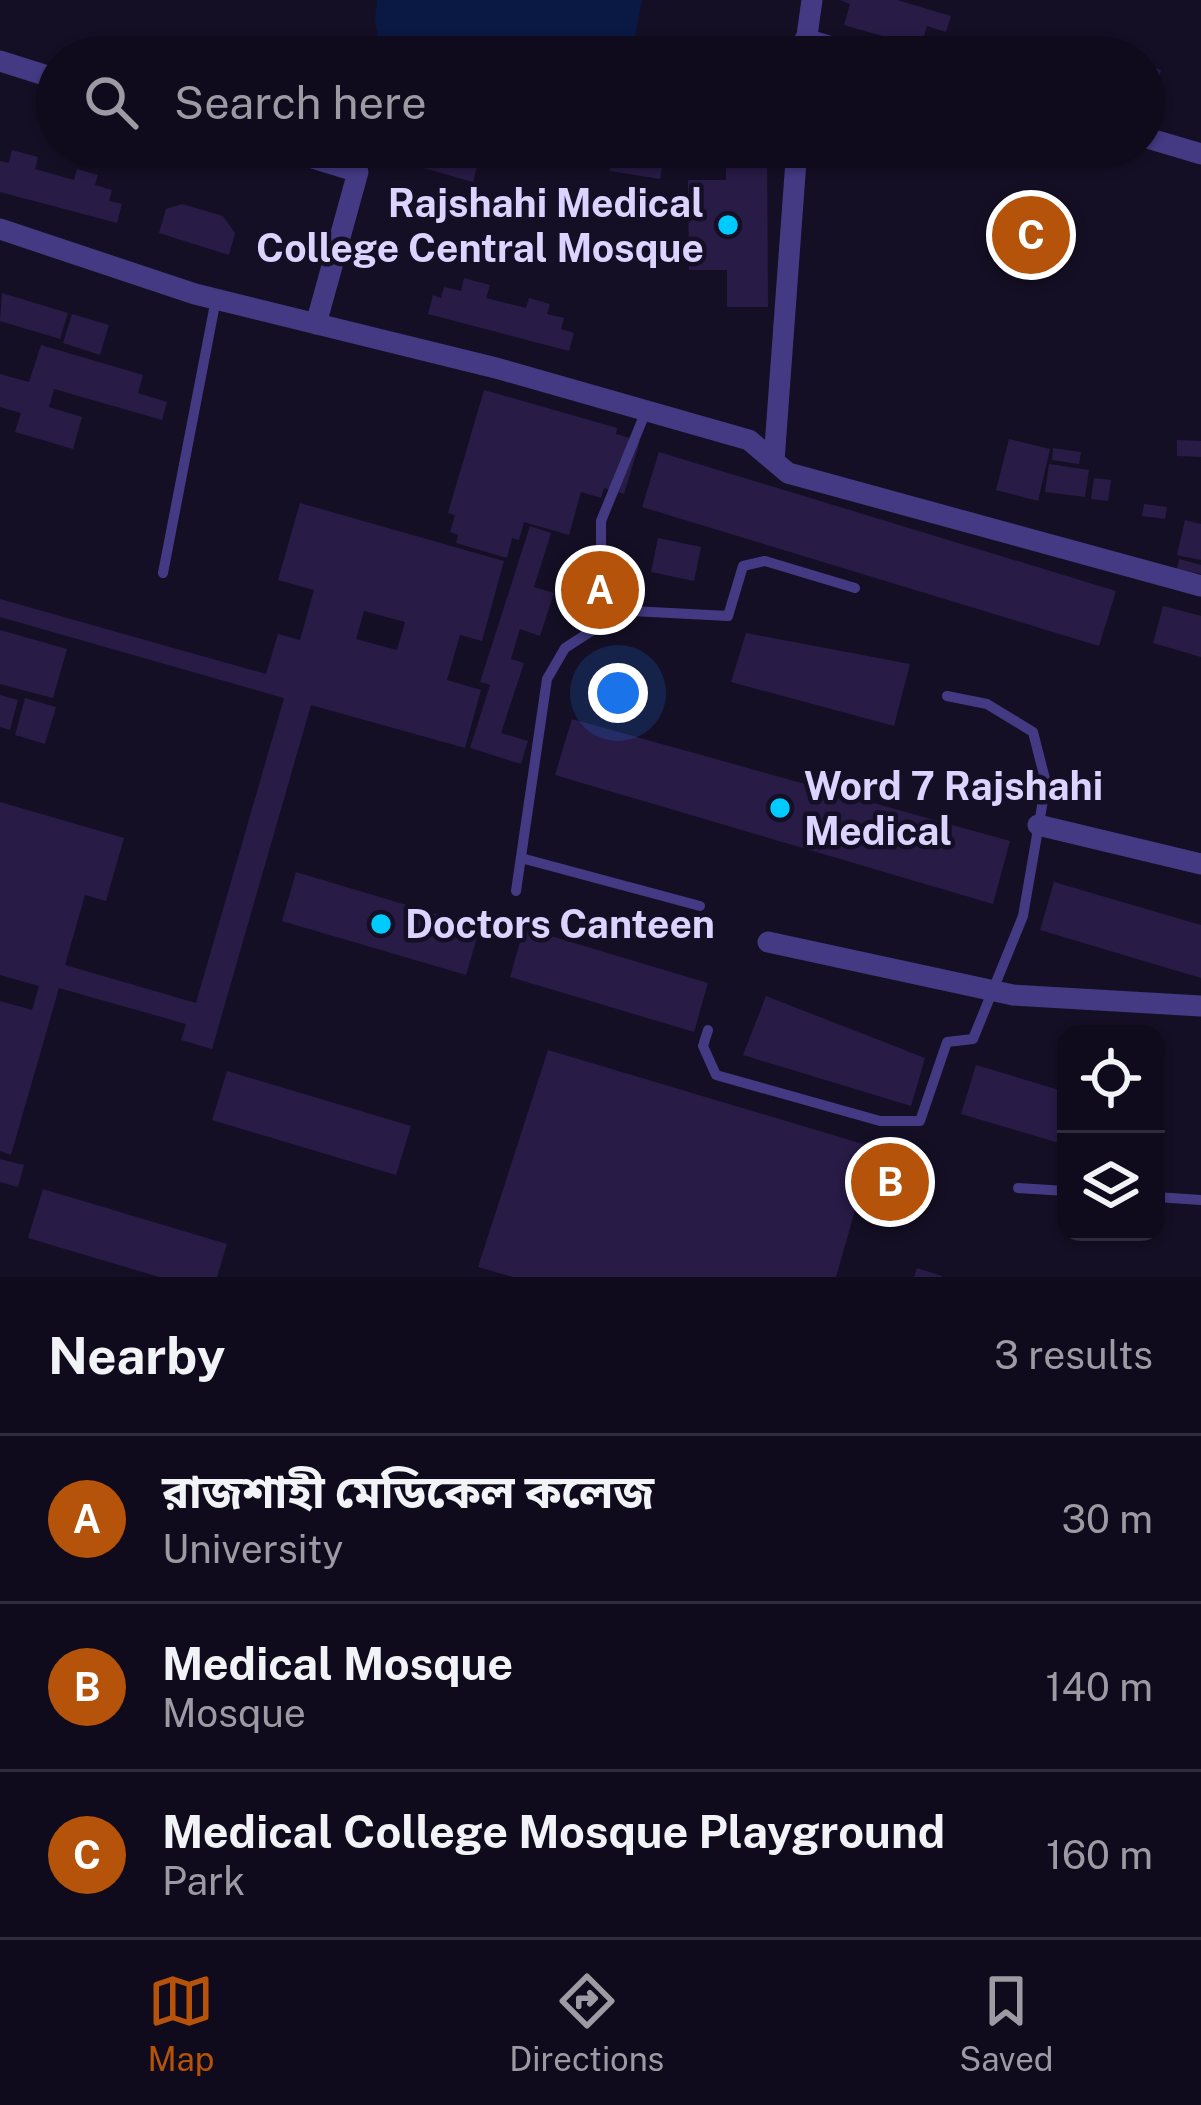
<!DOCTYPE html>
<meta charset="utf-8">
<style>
:root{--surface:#100b1c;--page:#1e1929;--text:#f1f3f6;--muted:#9c9ba3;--line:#302b3b;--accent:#b45309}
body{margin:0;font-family:"Public Sans","Noto Sans Bengali",sans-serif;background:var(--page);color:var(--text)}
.controls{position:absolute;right:36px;bottom:36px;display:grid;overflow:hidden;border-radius:24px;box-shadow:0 3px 9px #0004}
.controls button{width:108px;height:108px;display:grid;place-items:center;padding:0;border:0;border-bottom:3px solid var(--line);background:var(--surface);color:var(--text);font:60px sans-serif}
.you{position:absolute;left:618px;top:693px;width:42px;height:42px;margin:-30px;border:9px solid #fff;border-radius:50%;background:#1a73e8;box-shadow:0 0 0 18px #1a73e833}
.badge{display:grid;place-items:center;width:78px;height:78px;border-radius:50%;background:var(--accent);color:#fff;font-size:39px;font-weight:700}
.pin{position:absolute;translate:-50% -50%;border:6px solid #fff;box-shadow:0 3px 12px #0006}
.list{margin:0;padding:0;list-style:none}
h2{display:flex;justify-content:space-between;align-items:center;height:156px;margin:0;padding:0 48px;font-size:51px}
h2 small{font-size:39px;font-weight:400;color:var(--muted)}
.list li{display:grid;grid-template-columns:78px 1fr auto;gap:36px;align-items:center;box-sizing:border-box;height:168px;padding:0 48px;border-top:3px solid var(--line)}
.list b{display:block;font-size:45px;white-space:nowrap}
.list p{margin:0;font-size:39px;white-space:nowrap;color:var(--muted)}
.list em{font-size:39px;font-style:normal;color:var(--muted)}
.icon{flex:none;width:66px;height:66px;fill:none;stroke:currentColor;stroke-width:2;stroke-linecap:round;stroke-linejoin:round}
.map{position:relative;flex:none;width:1201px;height:1277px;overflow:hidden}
.search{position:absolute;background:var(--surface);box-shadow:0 3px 9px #0004;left:36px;right:36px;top:36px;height:132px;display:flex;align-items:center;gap:30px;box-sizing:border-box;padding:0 42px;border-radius:66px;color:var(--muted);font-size:45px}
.sheet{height:660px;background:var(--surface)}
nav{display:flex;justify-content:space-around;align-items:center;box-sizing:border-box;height:168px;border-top:3px solid var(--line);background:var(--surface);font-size:33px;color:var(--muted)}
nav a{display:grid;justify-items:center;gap:6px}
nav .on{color:var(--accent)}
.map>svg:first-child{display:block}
</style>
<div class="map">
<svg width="1201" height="1277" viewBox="0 0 1201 1277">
<rect width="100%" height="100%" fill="#150f25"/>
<polygon fill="#0a1943" points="377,0 642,0 631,57 381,57 375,19"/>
<g fill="#281b46" fill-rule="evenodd">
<polygon points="840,0 897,0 951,16 946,32 927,26 921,47 844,25 850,4"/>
<polygon points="1047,37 1112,56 1112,57 1042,53"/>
<polygon points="1144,65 1161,70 1156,86 1144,83"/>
<polygon points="349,147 463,147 468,148 465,159 478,163 473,182"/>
<polygon points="614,147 665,147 660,179 610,171"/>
<polygon points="726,147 767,147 768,307 727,307 727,270 689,270 688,180 726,180"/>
<polygon points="12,150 38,157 35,169 74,180 77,169 98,175 95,185 112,190 109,201 122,204 117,223 0,192 0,161 9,163"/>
<polygon points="182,204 223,216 235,233 229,255 159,233 166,209"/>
<polygon points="464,278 490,285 486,298 526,308 529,298 550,304 547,314 564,318 561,329 574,333 569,351 428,314 433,295 441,298 444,287 461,291"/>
<polygon points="2,293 68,313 60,339 0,321"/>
<polygon points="72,314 109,325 100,355 63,343"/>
<polygon points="41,345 143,375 138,393 167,402 162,420 54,389 49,407 82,417 73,449 15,432 21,413 0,407 0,374 29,382"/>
<polygon points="484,390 617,428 616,434 640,441 624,494 604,488 601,498 581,492 569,535 524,522 519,540 512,538 507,558 456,543 458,535 450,532 455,515 448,513"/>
<polygon points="1009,439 1050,449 1038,501 996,490"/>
<polygon points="1177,440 1201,441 1201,457 1177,456"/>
<polygon points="1053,448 1081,452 1079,464 1052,460"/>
<polygon points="659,452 1116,591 1099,646 642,507"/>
<polygon points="1049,464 1089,470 1085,497 1045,492"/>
<polygon points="1094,478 1111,480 1108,501 1091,499"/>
<path d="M300,503L504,561L482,641L460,635L447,680L481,690L465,748L311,705L212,1049L181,1040L186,1024L59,988L11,1155L0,1151V1001L32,1010L39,986L0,975V802L124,838L106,901L85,895L65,965L196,1003L284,698L0,617V599L266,674L278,634L300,640L314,590L278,580ZM364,611L405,622L397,650L356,639Z"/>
<polygon points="1144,504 1167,507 1165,519 1142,516"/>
<polygon points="1185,520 1201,524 1201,560 1177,555"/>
<polygon points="530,526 551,533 534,587 554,593 540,636 520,629 511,659 524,663 501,733 528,741 521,764 470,748 490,685 480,682"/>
<polygon points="658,538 701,547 694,581 651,572"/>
<polygon points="1179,559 1201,565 1201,574 1177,569"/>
<polygon points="1163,606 1201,616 1201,657 1153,643"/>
<polygon points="0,630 67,649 53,698 0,684"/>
<polygon points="746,633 910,664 894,726 731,682"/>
<polygon points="0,695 18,700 10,730 0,727"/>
<polygon points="25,698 56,707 45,744 15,735"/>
<polygon points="572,719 1010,841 993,904 555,775"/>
<polygon points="296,872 480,927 466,975 282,921"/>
<polygon points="1054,882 1201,925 1201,978 1040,930"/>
<polygon points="524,928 708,983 694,1032 510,977"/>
<polygon points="766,996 925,1058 911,1106 743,1055"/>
<polygon points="548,1050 873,1147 836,1277 513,1277 478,1267"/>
<polygon points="976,1065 1066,1092 1066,1145 961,1114"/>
<polygon points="227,1071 411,1126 396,1175 212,1120"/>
<polygon points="0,1159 24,1165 18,1187 0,1182"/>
<polygon points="43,1189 227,1244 217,1277 159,1277 28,1238"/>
<polygon points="917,1268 942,1276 942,1277 914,1277"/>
</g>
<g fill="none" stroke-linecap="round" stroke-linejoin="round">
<g stroke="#443a84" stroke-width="10">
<polyline points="163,573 216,299"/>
<polyline points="632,611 601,566 601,521 646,411"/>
<polyline points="521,858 700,906"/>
<polyline points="516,891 547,679 565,648 607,621 632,611 728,616 743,566 765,561 855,588"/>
<polyline points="708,1030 703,1046 716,1075 880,1121 920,1121 947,1042 973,1039 1023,916 1046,783 1033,732 987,704 947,696"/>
<polyline points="1018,1188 1066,1191"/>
<polyline points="1156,1197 1201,1200"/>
</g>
<g stroke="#443a84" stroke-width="21">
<polyline points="805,39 867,57"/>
<polyline points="804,57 812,0"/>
<polyline points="0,61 57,79"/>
<polyline points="1144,137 1201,154"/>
<polyline points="277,147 358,172 316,324"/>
<polyline points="0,229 195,294 496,368 749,440 788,473 1201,586"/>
<polyline points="774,461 797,147"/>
<polyline points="1038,825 1201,864"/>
<polyline points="768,942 1013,995 1201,1006"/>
</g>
</g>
<g fill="#00cbfe" stroke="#150f25" stroke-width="4.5">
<circle cx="728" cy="225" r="12"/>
<circle cx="780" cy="808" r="12"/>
<circle cx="381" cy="924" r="12"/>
</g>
<g text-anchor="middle" stroke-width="9" stroke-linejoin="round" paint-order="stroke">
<g font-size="39" font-weight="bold" fill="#ddd3ff" stroke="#150f25" text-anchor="start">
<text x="704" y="217" text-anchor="end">Rajshahi Medical<tspan x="704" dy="45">College Central Mosque</tspan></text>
<text x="804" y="800">Word 7 Rajshahi<tspan x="804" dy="45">Medical</tspan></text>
<text x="405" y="938">Doctors Canteen</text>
</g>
</g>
</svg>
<div class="controls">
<button><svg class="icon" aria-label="locate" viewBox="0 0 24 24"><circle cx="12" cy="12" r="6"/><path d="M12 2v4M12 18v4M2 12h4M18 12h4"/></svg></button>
<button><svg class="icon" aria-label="layers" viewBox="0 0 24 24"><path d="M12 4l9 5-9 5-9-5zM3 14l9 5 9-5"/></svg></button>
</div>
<div class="you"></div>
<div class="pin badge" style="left:600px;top:590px">A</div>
<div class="pin badge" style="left:890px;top:1182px">B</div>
<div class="pin badge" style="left:1031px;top:235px">C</div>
<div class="search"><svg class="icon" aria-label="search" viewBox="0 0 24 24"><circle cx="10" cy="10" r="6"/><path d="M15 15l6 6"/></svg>Search here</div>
</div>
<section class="sheet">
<h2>Nearby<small>3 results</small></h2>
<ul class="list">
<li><span class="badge">A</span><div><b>রাজশাহী মেডিকেল কলেজ</b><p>University</p></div><em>30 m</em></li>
<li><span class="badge">B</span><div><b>Medical Mosque</b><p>Mosque</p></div><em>140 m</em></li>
<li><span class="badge">C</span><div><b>Medical College Mosque Playground</b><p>Park</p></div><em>160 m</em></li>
</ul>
</section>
<nav>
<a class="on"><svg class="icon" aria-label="map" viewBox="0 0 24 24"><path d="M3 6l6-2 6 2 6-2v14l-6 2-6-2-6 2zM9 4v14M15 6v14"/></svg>Map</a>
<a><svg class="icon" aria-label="directions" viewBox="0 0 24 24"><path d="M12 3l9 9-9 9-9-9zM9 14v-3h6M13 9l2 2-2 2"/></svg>Directions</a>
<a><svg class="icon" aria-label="saved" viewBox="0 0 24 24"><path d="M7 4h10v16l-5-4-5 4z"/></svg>Saved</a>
</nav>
